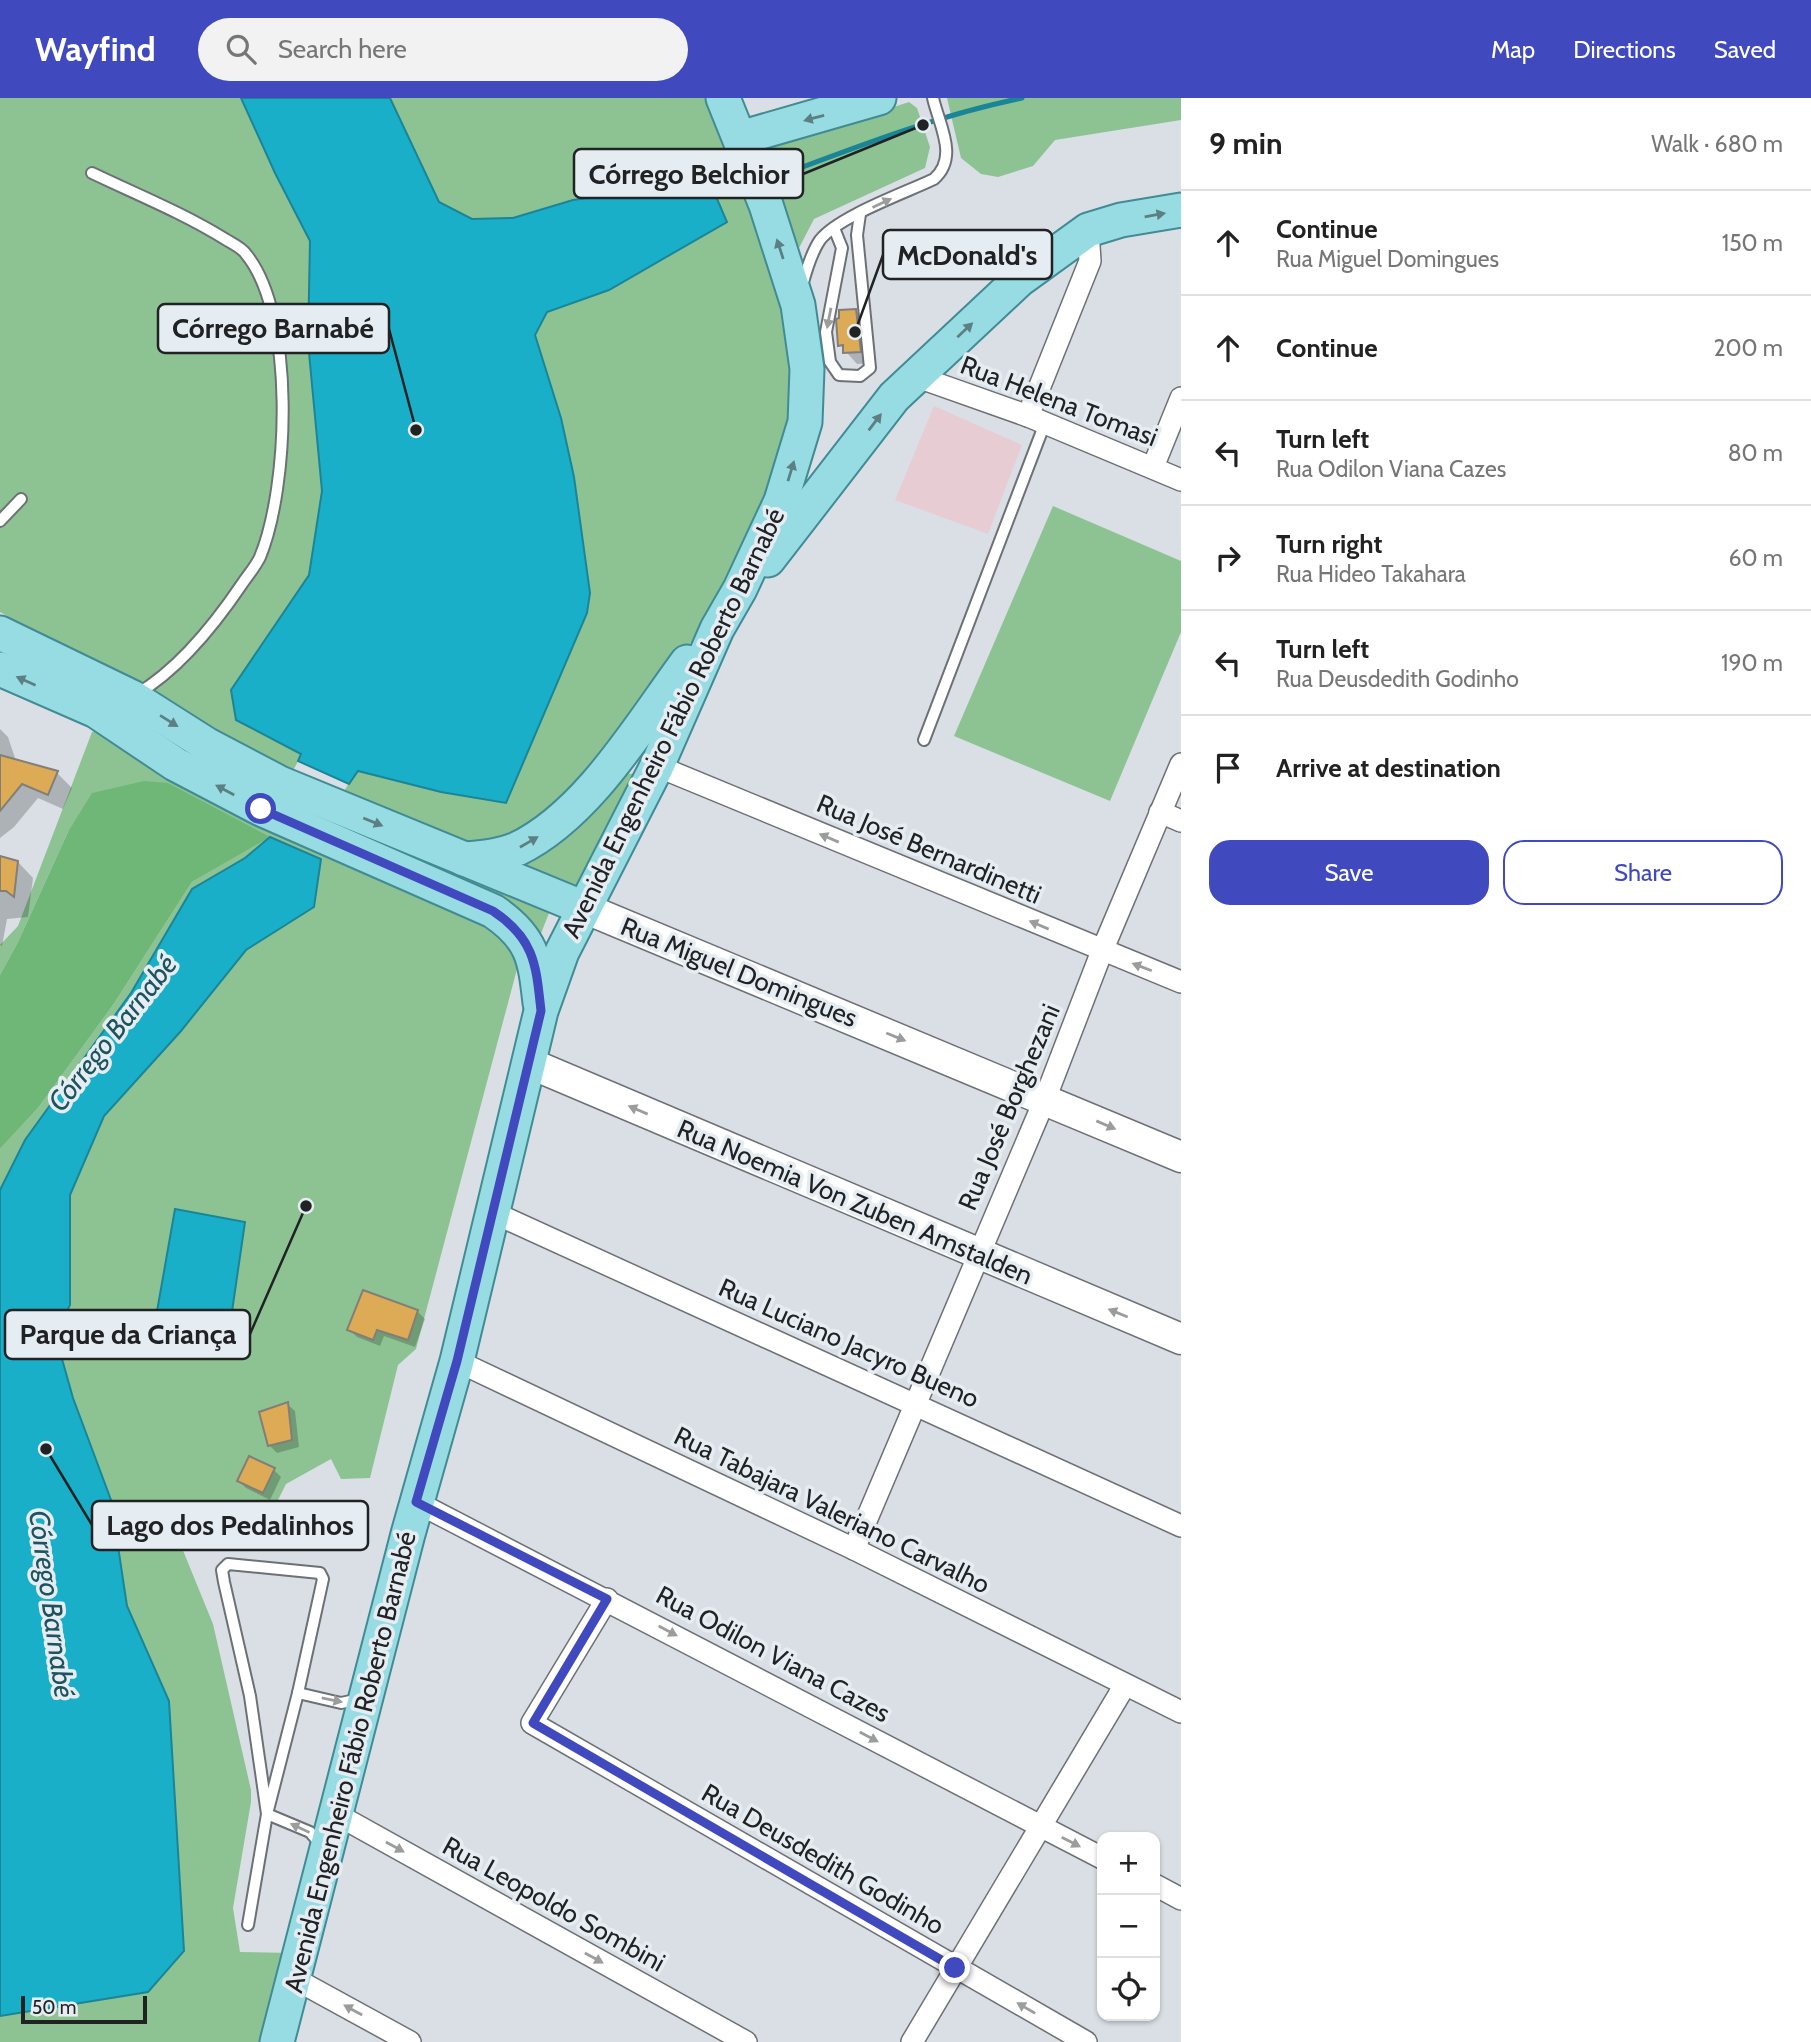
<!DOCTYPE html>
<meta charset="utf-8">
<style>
:root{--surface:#fff;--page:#f2f2f2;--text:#222;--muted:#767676;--line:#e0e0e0;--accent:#404abe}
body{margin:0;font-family:Cabin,sans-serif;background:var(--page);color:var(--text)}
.controls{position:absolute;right:21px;bottom:21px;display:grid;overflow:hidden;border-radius:14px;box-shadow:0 2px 5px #0004}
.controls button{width:63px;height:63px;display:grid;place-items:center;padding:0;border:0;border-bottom:2px solid var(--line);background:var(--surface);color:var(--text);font:35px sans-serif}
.scale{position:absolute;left:21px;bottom:18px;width:126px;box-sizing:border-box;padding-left:7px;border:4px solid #202224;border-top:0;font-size:19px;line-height:24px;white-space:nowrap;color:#202224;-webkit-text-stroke:5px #e6edf2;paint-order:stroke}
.stop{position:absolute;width:21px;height:21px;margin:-16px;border:5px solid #404abe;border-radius:50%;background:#fff}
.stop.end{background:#404abe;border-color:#fff;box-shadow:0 2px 7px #0008}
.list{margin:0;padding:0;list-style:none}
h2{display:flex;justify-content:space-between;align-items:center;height:91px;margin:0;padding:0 28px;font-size:30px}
h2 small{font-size:23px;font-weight:400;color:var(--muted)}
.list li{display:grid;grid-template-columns:46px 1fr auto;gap:21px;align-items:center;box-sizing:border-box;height:105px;padding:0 28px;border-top:2px solid var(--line)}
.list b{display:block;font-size:26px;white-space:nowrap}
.list p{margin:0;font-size:23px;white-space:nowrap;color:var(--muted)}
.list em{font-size:23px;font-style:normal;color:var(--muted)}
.actions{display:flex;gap:14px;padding:21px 28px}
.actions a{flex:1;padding:16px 0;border:2px solid var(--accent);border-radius:21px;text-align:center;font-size:24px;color:var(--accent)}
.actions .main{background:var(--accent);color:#fff}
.icon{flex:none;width:38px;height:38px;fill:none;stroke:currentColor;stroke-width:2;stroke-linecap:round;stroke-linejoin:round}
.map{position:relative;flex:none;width:1181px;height:1944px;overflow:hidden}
header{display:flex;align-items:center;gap:42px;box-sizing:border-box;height:98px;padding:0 35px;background:var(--accent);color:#fff}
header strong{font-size:33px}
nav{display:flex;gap:38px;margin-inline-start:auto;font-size:24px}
.search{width:490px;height:63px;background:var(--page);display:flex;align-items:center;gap:18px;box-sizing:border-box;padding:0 24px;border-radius:38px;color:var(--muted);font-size:26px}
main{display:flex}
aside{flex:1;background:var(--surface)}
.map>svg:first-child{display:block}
</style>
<header>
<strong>Wayfind</strong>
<div class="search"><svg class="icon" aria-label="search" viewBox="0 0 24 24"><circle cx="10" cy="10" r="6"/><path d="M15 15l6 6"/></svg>Search here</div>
<nav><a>Map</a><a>Directions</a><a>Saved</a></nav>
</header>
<main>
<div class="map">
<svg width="1181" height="1944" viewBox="0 0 1181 1944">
<rect width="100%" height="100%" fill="#d9dfe5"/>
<polygon fill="#e7cdd3" points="934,308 1022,347 988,436 895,402"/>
<g fill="#8dc393">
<polygon points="0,0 241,0 310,143 308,244 322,393 309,477 231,592 236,622 302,656 290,678 0,514"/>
<polygon points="390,0 705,0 754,122 779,202 788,251 793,299 781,363 761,425 691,544 640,612 592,673 531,730 474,751 341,698 357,672 441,694 506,705 587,515 590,495 574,379 561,320 535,237 546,214 609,192 726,123 573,102 513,120 472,121 439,104"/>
<polygon points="947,0 1181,0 1181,22 1055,42 1033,68 998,79 981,76 961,60"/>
<polygon points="909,4 917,10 930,49 925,70 814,121 799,150 761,52"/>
<polygon points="1053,408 1181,463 1181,534 1110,703 954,638"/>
<polygon points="133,614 551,810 538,843 207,675"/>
<polygon points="106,632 496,825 521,856 416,1251 398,1267 370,1380 341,1381 331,1361 286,1386 258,1442 177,1438 162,1429 182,1450 213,1526 251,1692 251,1704 233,1810 240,1854 291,1855 262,1944 0,1944 0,1051 38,1010 113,907 192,784 269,739 68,734 18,844 0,877 0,847 18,828 92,634"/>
<polygon points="617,675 636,676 575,791 512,768"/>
</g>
<polygon fill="#6eb777" points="144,683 168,685 270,739 192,784 113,907 38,1010 0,1051 0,877 18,844 68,734 92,695"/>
<g fill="#19afc9" stroke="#1b8598" stroke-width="2">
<polygon points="241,0 390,0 439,104 472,121 513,120 573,102 709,82 727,124 609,192 547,214 535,237 561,320 574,379 590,495 587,515 506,705 441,694 358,673 349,686 298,663 301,656 236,622 231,592 309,477 322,393 308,244 310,143 275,75"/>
<polygon points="270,739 321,761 314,809 246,852 181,933 104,1018 70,1097 70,1207 55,1236 73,1300 111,1402 127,1508 169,1603 184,1853 148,1894 0,1918 0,1092 25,1042 131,895 192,791 245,760"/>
<polygon points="175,1111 245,1124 227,1248 153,1236"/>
</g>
<g fill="#0003">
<polygon points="856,212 867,224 871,265 857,266 840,247 841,222"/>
<polygon points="0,631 8,639 16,663 57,675 72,690 63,711 38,700 14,729 0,740"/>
<polygon points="0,760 18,764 33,780 28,819 7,821 2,848 0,847"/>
<polygon points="417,1213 425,1221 415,1249 384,1238 380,1248 357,1239 349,1231"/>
<polygon points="287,1306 295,1313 299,1349 277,1355 269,1347"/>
<polygon points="274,1372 281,1379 270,1402 246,1390 239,1383"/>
</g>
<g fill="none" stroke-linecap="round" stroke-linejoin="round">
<path stroke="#1b8598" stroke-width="5" d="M776,79C856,49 938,17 1022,0"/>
</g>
<g fill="#ddaa56" stroke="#827e78" stroke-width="2">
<polygon points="856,211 861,254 843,255 843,247 838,248 836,221 839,220 839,212"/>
<polygon points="0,657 58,673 48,697 22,686 0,713"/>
<polygon points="0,758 18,763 14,799 6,793 0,793"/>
<polygon points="363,1192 418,1212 408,1242 377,1232 373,1242 347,1232"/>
<polygon points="288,1304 292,1342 268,1348 259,1314"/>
<polygon points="249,1358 275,1370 263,1395 237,1383"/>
</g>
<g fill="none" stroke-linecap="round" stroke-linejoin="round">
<defs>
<g id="service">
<path d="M92,75C136,96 183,115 225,141C231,145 241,149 246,156C296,217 289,389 260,459C256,468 248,477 242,486C215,526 179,571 137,596"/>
<polyline points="834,130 842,150 826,234 830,264 839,277 860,278 870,270 857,137 860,116"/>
<path d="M802,188C806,173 811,155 820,142C839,118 905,95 934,81C959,59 939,27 933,0"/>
<polyline points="0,423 21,401"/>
<polyline points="924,642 1045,325"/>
<polyline points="298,1595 341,1605 360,1601"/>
<polyline points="248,1827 267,1716 298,1595 323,1481 320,1475 228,1466 222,1472 224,1484 250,1598 267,1716 310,1734 321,1747"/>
</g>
<g id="minor">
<polyline points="915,278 1028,318 1181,382"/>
<polyline points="1028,318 1090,163 1088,132"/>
<polyline points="1153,369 1181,300"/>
<polyline points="657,668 1181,884"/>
<polyline points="1160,714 1181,723"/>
<polyline points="492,1114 1181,1428"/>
<polyline points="457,1263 854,1451 1181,1614"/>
<polyline points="416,1404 1102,1760"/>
<polyline points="854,1451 1045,1001 1102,853 1181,666"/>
<polyline points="607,1501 532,1625 1086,1944"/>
<polyline points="336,1716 746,1944"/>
<polyline points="1155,1787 1181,1801"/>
<polyline points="295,1881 410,1944"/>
<polyline points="912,1944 1125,1587"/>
</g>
<g id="secondary">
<polyline points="584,810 1181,1059"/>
<polyline points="529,965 1181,1241"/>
</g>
<g id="primary">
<polyline points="740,40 879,0"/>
<polyline points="768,462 894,299 1019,182 1088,132 1121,122 1181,112"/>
<polyline points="0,535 132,599 206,646 280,685 584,810"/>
<path d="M0,571L96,613L175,666L261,711L493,813C533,840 535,861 540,905"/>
<path d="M464,761C482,760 501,758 517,751C588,717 641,626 687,564"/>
<polyline points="277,1944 408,1436 457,1263 541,913 562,854 657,668 717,531 740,491 781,403 805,324 807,271 798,207 766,107 723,0"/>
</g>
</defs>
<use href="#service" stroke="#6c7176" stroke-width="14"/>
<use href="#minor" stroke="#6c7176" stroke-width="24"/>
<use href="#secondary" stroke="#6c7176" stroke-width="33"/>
<use href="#primary" stroke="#418b94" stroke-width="37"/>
<use href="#service" stroke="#fff" stroke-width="10"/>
<use href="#minor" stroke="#fff" stroke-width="21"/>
<use href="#secondary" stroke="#fff" stroke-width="30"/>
<use href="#primary" stroke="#98dce3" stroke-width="33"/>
</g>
<defs><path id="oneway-solid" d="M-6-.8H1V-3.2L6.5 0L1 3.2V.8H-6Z" transform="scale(1.75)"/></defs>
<g fill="#5c7f84">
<use href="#oneway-solid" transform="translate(814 20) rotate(165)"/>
<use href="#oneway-solid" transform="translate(1155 117) rotate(-10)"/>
<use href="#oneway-solid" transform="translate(780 151) rotate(-108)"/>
<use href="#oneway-solid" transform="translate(965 232) rotate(-43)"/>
<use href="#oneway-solid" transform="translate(875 324) rotate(-53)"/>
<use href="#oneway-solid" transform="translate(791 373) rotate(-73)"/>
<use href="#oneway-solid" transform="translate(26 583) rotate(-156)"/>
<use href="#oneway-solid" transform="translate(169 623) rotate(32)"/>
<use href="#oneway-solid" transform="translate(225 692) rotate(-152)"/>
<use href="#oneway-solid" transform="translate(373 724) rotate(22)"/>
<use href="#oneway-solid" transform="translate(529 744) rotate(-30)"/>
</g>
<g fill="#9b9c9c">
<use href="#oneway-solid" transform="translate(882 105) rotate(-25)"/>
<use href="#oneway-solid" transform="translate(829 220) rotate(101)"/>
<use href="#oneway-solid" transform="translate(829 740) rotate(-157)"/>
<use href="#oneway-solid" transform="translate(1039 827) rotate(-157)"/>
<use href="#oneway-solid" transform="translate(1142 869) rotate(-159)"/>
<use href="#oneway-solid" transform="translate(896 939) rotate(22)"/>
<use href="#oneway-solid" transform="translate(638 1012) rotate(-157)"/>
<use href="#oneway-solid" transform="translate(1106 1027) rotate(23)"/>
<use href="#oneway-solid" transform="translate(1118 1215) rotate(-158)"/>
<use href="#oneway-solid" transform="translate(668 1533) rotate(28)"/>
<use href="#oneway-solid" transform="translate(332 1602) rotate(11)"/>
<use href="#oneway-solid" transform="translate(869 1639) rotate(28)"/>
<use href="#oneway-solid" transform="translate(300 1730) rotate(-155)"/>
<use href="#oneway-solid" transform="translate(1071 1744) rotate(27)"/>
<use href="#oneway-solid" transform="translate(395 1749) rotate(29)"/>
<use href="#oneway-solid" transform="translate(594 1860) rotate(29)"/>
<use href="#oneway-solid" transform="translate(1026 1910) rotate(-150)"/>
<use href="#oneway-solid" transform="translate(353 1912) rotate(-151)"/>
</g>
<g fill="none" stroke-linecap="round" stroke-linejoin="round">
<path stroke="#404abe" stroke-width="9" d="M261,711L493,813C535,841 536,867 541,913L457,1263L416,1404L607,1501L533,1625L955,1870"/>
</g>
<g text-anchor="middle" stroke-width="7" stroke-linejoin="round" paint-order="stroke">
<g font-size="26" fill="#202224" stroke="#e6edf2">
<text transform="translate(1059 303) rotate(21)" y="9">Rua Helena Tomasi</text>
<text transform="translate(673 625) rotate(-64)" y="9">Avenida Engenheiro Fábio Roberto Barnabé</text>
<text transform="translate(929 751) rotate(23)" y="9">Rua José Bernardinetti</text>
<text transform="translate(739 874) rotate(22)" y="9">Rua Miguel Domingues</text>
<text transform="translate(1009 1009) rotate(-67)" y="9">Rua José Borghezani</text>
<text transform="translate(855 1104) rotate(23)" y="9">Rua Noemia Von Zuben Amstalden</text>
<text transform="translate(849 1245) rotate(24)" y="9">Rua Luciano Jacyro Bueno</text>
<text transform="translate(832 1412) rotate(26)" y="9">Rua Tabajara Valeriano Carvalho</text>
<text transform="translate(773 1556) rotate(28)" y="9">Rua Odilon Viana Cazes</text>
<text transform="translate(350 1664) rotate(-76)" y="9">Avenida Engenheiro Fábio Roberto Barnabé</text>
<text transform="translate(823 1761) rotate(30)" y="9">Rua Deusdedith Godinho</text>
<text transform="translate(554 1806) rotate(29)" y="9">Rua Leopoldo Sombini</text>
</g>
<g font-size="28" font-style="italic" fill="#1c535e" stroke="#e6edf2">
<text transform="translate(112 935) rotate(-52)" y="10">Córrego Barnabé</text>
<text transform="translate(52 1506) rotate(82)" y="10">Córrego Barnabé</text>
</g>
</g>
<path fill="none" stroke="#202224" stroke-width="2.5" d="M923 27L803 76M855 234L883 157M416 332L389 231M306 1108L250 1236M46 1351L92 1427"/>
<g fill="#202224" stroke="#e6edf2" stroke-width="2.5">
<circle cx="923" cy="27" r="7"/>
<circle cx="855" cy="234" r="7"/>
<circle cx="416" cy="332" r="7"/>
<circle cx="306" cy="1108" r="7"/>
<circle cx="46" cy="1351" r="7"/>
</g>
<g fill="#e6edf2" stroke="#202224" stroke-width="2.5">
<rect x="574" y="51" width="229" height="49" rx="7"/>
<rect x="883" y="132" width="169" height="49" rx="7"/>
<rect x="158" y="206" width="231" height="49" rx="7"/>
<rect x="5" y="1212" width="245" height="49" rx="7"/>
<rect x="92" y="1403" width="276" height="49" rx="7"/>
</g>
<g font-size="28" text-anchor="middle" font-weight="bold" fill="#202224">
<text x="689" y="86">Córrego Belchior</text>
<text x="967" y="167">McDonald's</text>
<text x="273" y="240">Córrego Barnabé</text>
<text x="128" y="1246">Parque da Criança</text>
<text x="230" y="1437">Lago dos Pedalinhos</text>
</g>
</svg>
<div class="controls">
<button>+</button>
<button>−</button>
<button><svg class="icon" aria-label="locate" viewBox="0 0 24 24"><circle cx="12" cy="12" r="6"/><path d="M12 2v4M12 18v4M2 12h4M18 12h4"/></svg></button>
</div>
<div class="scale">50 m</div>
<div class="stop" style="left:261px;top:711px"></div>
<div class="stop end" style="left:955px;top:1870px"></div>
</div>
<aside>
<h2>9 min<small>Walk · 680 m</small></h2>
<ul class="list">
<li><svg class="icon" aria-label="ahead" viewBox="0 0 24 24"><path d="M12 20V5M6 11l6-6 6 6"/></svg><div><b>Continue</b><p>Rua Miguel Domingues</p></div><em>150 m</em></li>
<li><svg class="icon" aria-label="ahead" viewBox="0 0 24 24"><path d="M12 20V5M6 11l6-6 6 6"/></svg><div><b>Continue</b></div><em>200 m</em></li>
<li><svg class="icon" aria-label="left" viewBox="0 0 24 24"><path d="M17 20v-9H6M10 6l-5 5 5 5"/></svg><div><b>Turn left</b><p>Rua Odilon Viana Cazes</p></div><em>80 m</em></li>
<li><svg class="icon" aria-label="right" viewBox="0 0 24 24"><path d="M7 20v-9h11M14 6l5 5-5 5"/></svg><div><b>Turn right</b><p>Rua Hideo Takahara</p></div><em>60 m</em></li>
<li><svg class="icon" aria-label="left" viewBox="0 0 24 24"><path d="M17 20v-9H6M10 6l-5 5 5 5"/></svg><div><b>Turn left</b><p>Rua Deusdedith Godinho</p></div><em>190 m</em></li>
<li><svg class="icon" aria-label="arrive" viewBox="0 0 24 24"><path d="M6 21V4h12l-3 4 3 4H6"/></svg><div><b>Arrive at destination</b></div></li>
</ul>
<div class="actions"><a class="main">Save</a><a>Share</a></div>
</aside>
</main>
